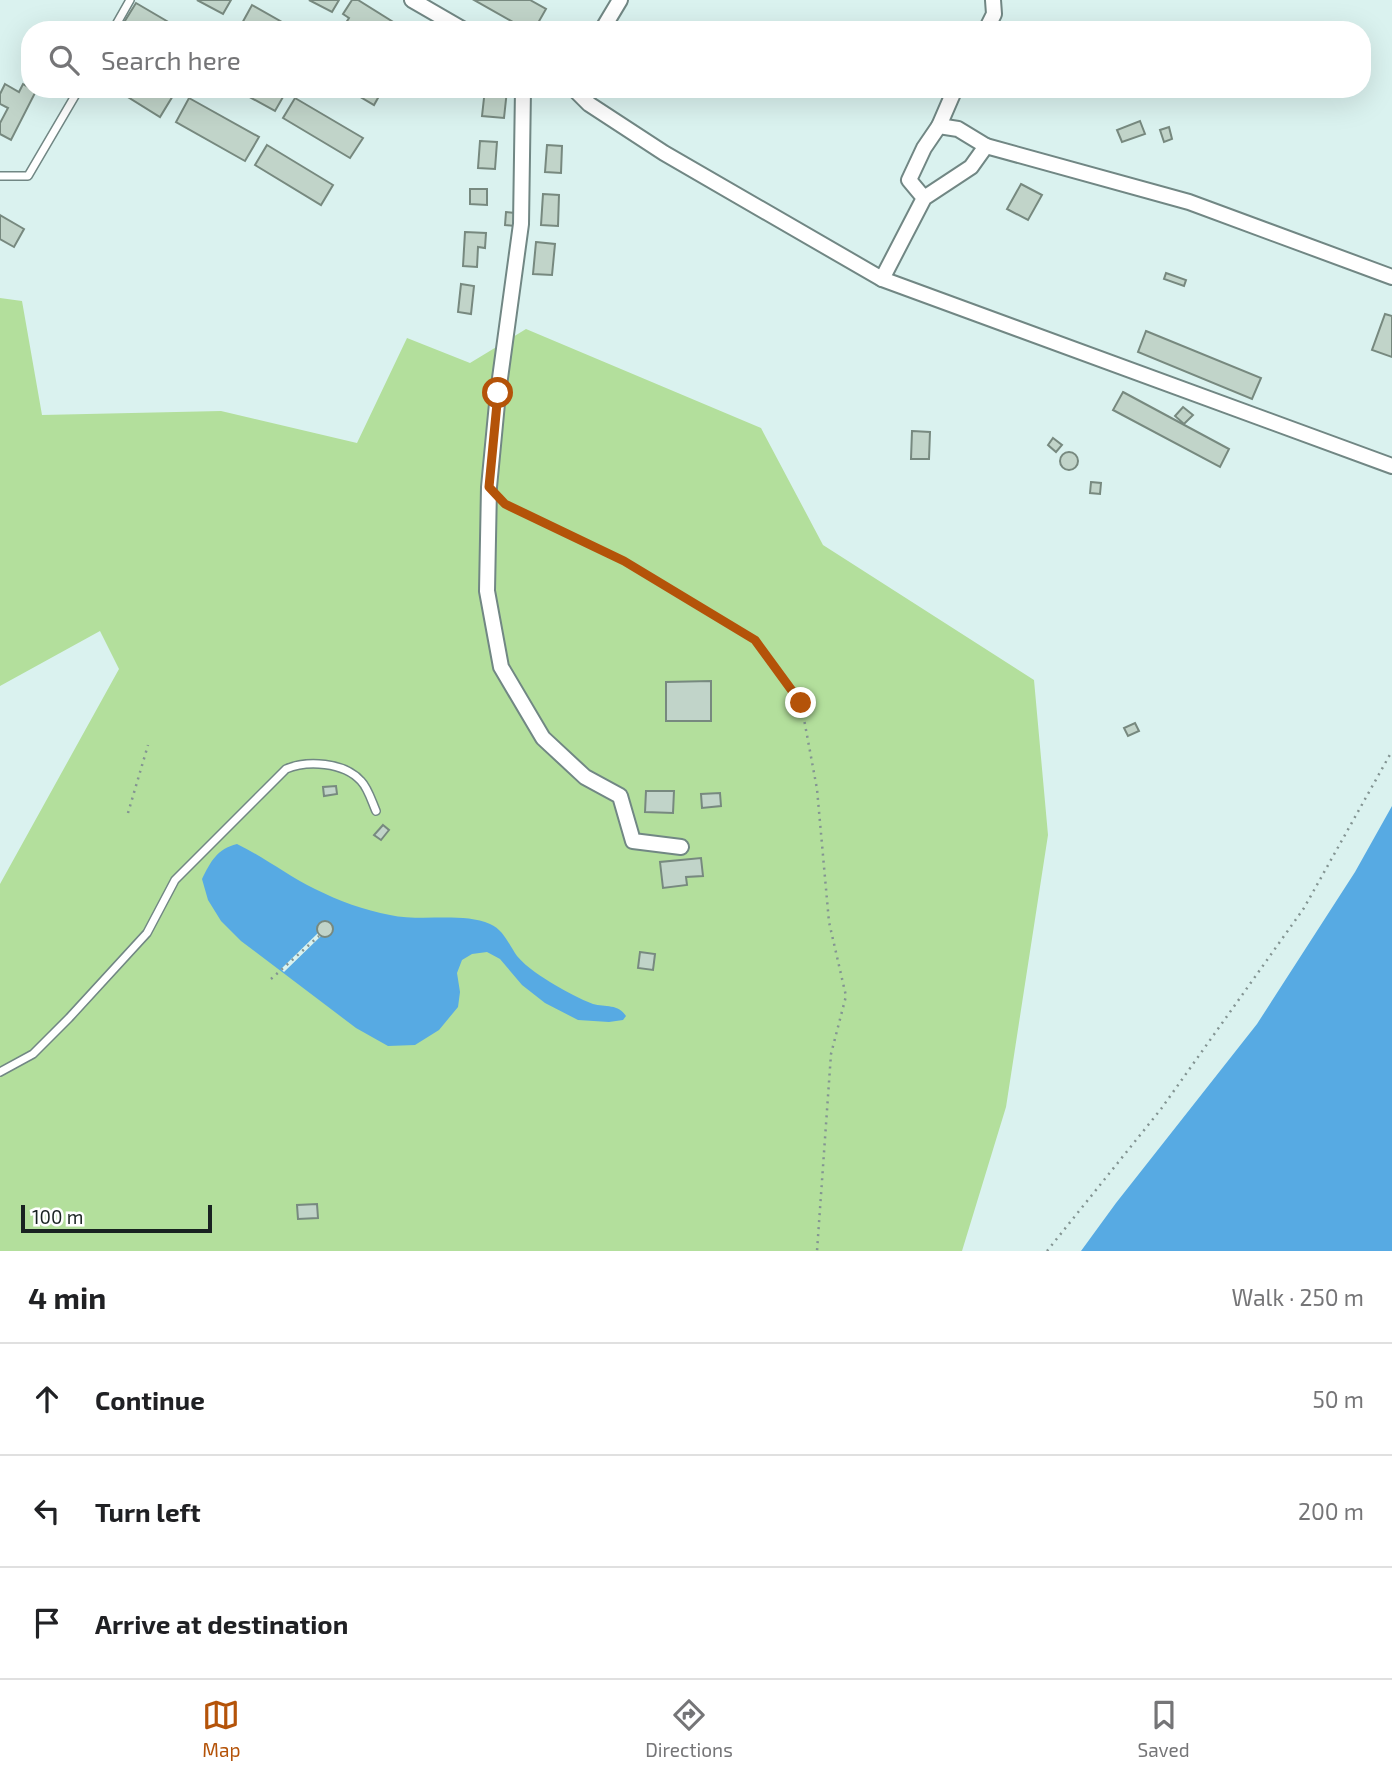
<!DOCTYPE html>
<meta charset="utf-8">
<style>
:root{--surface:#fff;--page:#f6f6f6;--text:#202124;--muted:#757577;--line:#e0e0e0;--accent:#b45309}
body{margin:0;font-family:"Exo 2",sans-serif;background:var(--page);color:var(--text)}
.scale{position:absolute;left:21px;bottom:18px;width:191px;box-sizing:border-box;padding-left:7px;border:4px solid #192221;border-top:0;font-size:19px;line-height:24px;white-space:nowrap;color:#192221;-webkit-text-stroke:5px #fff;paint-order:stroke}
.stop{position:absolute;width:21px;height:21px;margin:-16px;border:5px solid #b45309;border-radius:50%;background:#fff}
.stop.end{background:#b45309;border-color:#fff;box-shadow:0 2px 7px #0008}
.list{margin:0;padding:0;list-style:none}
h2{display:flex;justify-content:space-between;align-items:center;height:91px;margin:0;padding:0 28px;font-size:30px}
h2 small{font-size:23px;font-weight:400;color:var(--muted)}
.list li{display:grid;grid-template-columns:46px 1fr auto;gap:21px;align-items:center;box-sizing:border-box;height:112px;padding:0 28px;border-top:2px solid var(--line)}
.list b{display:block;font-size:26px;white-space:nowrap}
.list em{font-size:23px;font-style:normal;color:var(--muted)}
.icon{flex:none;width:38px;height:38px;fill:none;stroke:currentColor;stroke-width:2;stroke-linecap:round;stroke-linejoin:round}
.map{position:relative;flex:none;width:1392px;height:1251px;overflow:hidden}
.search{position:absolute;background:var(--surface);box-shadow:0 7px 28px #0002;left:21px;right:21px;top:21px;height:77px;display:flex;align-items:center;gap:18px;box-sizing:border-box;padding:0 24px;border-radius:28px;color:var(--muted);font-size:26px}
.sheet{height:427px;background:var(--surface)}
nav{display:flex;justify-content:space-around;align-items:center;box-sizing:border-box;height:98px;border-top:2px solid var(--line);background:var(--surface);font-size:19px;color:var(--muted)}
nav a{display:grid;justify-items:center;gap:4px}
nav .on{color:var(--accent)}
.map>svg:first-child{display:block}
</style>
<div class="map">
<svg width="1392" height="1251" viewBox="0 0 1392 1251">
<rect width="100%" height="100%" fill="#daf2ef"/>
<polygon fill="#b3df9c" points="0,298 22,301 42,415 221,411 357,443 407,338 470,363 526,329 761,428 823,545 1034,680 1048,835 1006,1107 962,1251 0,1251 0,884 119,669 100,631 0,686"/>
<g fill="#57aae3">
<polygon points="1392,806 1392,1251 1081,1251 1116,1203 1257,1024 1355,872"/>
<path d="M237,844C264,857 288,876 315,889C339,901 364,910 390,915C421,922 462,912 490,924C504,930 509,945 517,956C527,968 542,977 555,985C567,992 580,999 593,1004C605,1007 619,1004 626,1016L623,1020L609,1022L578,1020L545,1003L522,985L500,959L487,952L472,954L462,960L457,973L460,992L458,1007L439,1030L415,1045L388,1046L356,1028L241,941L221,921L208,900L202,879C211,861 217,849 237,844Z"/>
</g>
<polygon fill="#daf2ef" points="327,922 333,927 331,934 321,936 284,972 281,969 318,933 320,923"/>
<g fill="#c1d4c9" stroke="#77897f" stroke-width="2">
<polygon points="197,0 231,0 223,14"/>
<polygon points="309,0 339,0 332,12"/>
<polygon points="352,0 358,0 406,30 368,30 364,27 362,30 351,30 344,26 349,18 343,14"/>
<polygon points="474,0 530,0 546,9 534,30 527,30"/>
<polygon points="136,3 182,30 134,30 123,24"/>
<polygon points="252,5 296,30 245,30 240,27"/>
<polygon points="5,84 19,92 23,84 36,91 11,140 0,134 0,123 8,108 0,104 0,94"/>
<polygon points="115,89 166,89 174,94 160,117"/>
<polygon points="235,89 285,89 287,90 275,111"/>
<polygon points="347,89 383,89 374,105"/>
<polygon points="485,89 507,90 504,118 482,116"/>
<polygon points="189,98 259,137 245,161 176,122"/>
<polygon points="295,98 363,138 350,158 283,118"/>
<polygon points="1140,121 1145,134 1122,142 1117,130"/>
<polygon points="1169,127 1172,139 1164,142 1160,130"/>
<polygon points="480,141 497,142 495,169 478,168"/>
<polygon points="267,145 333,185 321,205 255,165"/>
<polygon points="547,145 562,146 561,173 545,172"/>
<polygon points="1021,184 1042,195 1028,220 1007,209"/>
<polygon points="470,189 487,189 487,205 470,204"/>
<polygon points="543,194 559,195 558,226 541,225"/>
<polygon points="506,212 515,213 514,226 505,225"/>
<polygon points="0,215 24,229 14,247 0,239"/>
<polygon points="465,232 486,233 485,248 478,247 477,267 463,266"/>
<polygon points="536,242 555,244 552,275 533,274"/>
<polygon points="1166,273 1186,280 1184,286 1164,279"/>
<polygon points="461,284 474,286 471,314 458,312"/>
<polygon points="1385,314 1392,316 1392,357 1372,350"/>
<polygon points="1146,331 1261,378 1252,399 1138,352"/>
<polygon points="1123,392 1229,449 1220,467 1113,410"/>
<polygon points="1183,407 1193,415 1184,424 1175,416"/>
<polygon points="912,431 930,432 929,459 911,459"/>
<polygon points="1053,438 1062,445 1056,452 1048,445"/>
<circle cx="1069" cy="461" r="9"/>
<polygon points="1091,482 1101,483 1100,494 1090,493"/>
<polygon points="711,681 711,721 666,721 666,682"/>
<polygon points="1135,723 1139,731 1128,736 1124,728"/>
<polygon points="336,786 337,794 324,796 323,787"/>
<polygon points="646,791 674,791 673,813 645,812"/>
<polygon points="720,793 721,806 702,808 701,794"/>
<polygon points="383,825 389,830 381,840 374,835"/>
<polygon points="701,858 703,876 686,877 687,885 663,888 660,862"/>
<circle cx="325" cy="929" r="8"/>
<polygon points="640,952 655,954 653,970 638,968"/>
<polygon points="317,1204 318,1218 298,1219 297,1205"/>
</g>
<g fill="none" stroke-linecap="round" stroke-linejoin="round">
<defs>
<g id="lane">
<polyline points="113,30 130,0"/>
<polyline points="0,176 28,176 79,89"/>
<path d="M0,1072L33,1054L69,1018L147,933L175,880L286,769C307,760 344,762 361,781C368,788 372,802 376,811"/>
</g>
<g id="street">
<polyline points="412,0 464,30"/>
<polyline points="602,30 620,0"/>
<polyline points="986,30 994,14 993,0"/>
<polyline points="523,89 521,224 498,393 489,487 487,591 501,667 543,738 585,777 620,796 633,841 681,847"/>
<polyline points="574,89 589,104 664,153 882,279 1392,466"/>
<polyline points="939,126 955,89"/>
<polyline points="986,146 1189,202 1392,277"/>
<polyline points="882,279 924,198 971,167 986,146 958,129 939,126 924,148 909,180 924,198"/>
</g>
</defs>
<use href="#lane" stroke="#718784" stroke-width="10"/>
<use href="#street" stroke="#718784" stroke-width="18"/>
<g stroke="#839492" stroke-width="2.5" stroke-dasharray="2 5" stroke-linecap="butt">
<polyline points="503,502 624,561 755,640 801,703 817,789 829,922 846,996 831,1054 817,1251"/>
<polyline points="128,813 148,745"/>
<polyline points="271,979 319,936"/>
<polyline points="1047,1251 1161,1109 1304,908 1392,751"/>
</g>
<use href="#lane" stroke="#fff" stroke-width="7"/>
<use href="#street" stroke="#fff" stroke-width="14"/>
</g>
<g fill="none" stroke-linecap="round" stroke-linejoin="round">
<polyline stroke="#b45309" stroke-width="9" points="498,393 489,487 505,504 624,561 755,640 801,703"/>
</g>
</svg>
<div class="scale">100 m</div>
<div class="stop" style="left:498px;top:393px"></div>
<div class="stop end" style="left:801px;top:703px"></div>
<div class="search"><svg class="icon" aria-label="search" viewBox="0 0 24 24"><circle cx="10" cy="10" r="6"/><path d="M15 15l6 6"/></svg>Search here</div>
</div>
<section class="sheet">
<h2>4 min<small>Walk · 250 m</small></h2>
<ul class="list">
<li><svg class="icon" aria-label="ahead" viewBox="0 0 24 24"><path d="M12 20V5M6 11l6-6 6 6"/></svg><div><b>Continue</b></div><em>50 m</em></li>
<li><svg class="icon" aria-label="left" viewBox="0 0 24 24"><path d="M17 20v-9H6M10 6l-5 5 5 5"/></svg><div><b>Turn left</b></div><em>200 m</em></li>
<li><svg class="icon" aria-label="arrive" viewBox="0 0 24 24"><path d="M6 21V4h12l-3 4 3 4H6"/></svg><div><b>Arrive at destination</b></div></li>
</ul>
</section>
<nav>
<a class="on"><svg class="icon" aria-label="map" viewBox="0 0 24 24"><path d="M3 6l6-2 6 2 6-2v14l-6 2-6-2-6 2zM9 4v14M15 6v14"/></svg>Map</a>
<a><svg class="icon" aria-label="directions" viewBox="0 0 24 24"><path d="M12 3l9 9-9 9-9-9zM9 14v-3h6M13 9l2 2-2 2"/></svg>Directions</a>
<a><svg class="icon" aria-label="saved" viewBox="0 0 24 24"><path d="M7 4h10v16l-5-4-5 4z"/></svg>Saved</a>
</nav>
